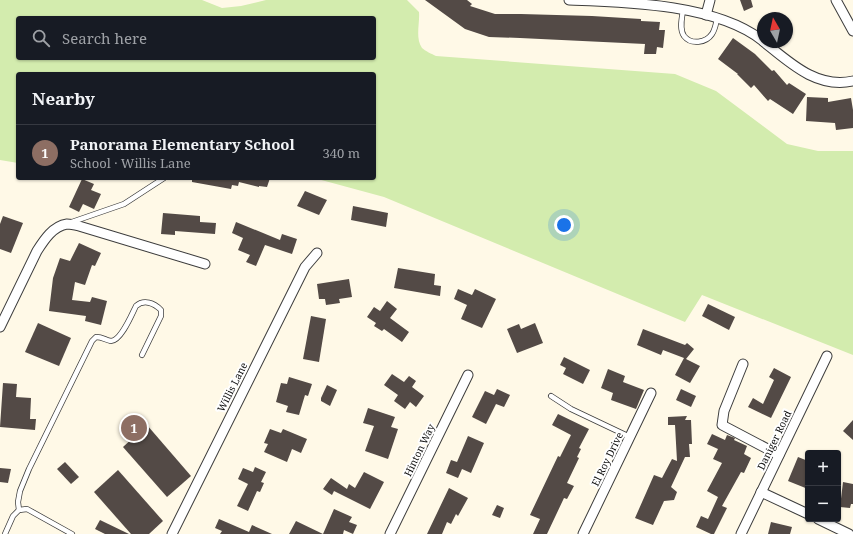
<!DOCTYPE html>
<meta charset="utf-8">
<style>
:root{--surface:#171b24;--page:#242831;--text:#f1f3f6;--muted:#9ea1a6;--line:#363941;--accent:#2563eb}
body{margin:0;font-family:"Noto Serif",serif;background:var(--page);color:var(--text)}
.controls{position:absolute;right:12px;bottom:12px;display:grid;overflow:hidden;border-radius:4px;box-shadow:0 1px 3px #0004}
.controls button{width:36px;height:36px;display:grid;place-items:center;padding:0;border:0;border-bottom:1px solid var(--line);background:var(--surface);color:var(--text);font:20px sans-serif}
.compass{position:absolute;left:757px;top:12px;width:36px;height:36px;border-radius:50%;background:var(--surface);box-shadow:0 1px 3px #0004;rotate:351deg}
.you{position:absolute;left:564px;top:225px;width:14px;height:14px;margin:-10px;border:3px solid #fff;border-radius:50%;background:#1a73e8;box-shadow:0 0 0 6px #1a73e833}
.badge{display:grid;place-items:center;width:26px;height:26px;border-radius:50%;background:var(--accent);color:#fff;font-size:13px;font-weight:700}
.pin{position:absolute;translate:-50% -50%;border:2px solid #fff;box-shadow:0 1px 4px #0006}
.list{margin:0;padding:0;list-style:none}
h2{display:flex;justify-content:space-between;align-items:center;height:52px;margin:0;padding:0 16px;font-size:17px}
h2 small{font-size:13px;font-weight:400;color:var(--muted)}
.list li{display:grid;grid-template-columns:26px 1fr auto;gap:12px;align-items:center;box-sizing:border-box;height:56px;padding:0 16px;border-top:1px solid var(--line)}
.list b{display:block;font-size:15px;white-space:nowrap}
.list p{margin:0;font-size:13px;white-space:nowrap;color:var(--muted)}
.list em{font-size:13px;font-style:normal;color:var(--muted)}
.icon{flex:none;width:22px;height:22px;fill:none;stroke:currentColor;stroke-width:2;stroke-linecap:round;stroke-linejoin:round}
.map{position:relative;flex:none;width:853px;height:534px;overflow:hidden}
.search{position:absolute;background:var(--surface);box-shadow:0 1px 3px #0004;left:16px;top:16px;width:360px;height:44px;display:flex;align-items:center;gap:10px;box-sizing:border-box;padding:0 14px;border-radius:4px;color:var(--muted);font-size:15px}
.panel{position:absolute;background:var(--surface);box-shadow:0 1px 3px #0004;left:16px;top:72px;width:360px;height:108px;border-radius:4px}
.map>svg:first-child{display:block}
</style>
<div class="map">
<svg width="853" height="534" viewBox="0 0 853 534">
<rect width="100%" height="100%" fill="#fff9e7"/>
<path fill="#d3ecae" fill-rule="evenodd" d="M0,0H202L222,8L241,6L266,0H407L419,12C420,23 415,38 422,48C425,51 432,54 436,56L675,74L716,91L787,144L818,151H853V355L702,295L685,322L384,197L314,178H374V74H18V163L0,160ZM18,18H374V58H18Z"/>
<g fill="#534a46">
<polygon points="425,0 467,0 472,4 470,6 495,14 521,14 592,16 641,19 641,21 660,22 659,30 665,30 663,48 657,47 656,54 644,54 645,44 520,38 489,37 465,29"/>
<polygon points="740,0 751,0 753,7 744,11"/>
<polygon points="733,38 755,54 772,71 774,70 787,85 789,83 806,94 793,114 770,99 768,101 754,85 751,88 737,74 738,74 718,59"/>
<polygon points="807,97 828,98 828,102 851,98 853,110 853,128 836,130 835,123 806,121"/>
<polygon points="192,178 270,178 267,187 259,186 259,187 239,182 238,186 232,185 231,189 192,182"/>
<polygon points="82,179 94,184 91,190 101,194 94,209 83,204 79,212 69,207"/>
<polygon points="305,191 327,200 319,215 297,206"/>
<polygon points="353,206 388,213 386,227 351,220"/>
<polygon points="163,213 200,216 200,222 216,223 215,234 175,231 175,235 161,234"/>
<polygon points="3,216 23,223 11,253 0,249 0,224"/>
<polygon points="236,222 280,240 282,234 297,239 292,254 265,245 256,266 246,262 250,255 238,250 243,238 232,233"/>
<polygon points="79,243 101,253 95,266 92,265 85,285 75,282 72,300 90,302 92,297 107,301 101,325 85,321 86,316 49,311 53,278 60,258 70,261"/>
<polygon points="398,268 435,274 434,285 441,286 440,296 394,288"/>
<polygon points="349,279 352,297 339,299 340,303 326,305 325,299 319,299 317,284"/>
<polygon points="458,289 472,295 475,289 496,299 482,328 461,319 467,305 454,299"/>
<polygon points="387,301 397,309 390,318 409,332 402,342 384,329 382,331 374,326 376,323 367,317 374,307 380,311"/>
<polygon points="708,304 735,317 729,330 702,316"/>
<polygon points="311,316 326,319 319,362 303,359"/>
<polygon points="38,323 71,338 59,366 25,352"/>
<polygon points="535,323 543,343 517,353 507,329 519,324 521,329"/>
<polygon points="643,329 685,345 687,343 694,349 686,359 700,366 690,383 675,375 684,358 663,350 661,355 637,345"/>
<polygon points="564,357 590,370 583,384 563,374 566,368 560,365"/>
<polygon points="774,368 791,377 771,418 748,407 753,398 763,404 774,380 769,377"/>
<polygon points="608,369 625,376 623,382 644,390 636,409 611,400 613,393 601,388"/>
<polygon points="392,374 404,382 409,376 416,381 412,387 424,396 416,407 410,402 405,409 394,401 398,395 384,385"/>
<polygon points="289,377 312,384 308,396 305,395 299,415 286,412 288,406 276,402 281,383 287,384"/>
<polygon points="3,383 17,384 16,397 31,398 30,419 36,419 35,430 0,427"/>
<polygon points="327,385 337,390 330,406 321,401 321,398"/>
<polygon points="497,389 510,395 504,407 496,404 486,424 472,417 485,391 494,395"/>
<polygon points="681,389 696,396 691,407 676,400"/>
<polygon points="368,408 395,417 391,427 398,429 388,459 365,451 374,426 363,423"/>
<polygon points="558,414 589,429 579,448 581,449 577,457 579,458 567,483 574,486 567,499 564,498 547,534 533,534 540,519 530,515 558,456 560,457 571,435 552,425"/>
<polygon points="687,416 685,420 691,420 692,444 689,444 690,457 685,457 671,487 677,492 674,500 664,501 653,525 635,518 654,475 662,478 672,459 677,461 675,425 668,425 668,417"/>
<polygon points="853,420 853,440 843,431"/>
<polygon points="147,425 191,476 167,497 123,447"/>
<polygon points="270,429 281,433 283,429 307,439 301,453 292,449 287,462 264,452 268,444 264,443"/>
<polygon points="712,434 725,440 727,435 735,438 734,440 747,446 744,454 751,458 744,473 741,472 722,506 727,508 714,534 711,534 696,527 701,516 708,519 718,497 707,491 722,463 713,459 718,449 707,444"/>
<polygon points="468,436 484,443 471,473 462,469 458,478 446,473 451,460 457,462"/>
<polygon points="798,457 808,461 808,489 788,481"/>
<polygon points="65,462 79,477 71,484 57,469"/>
<polygon points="255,467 266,472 261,482 264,483 260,492 257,491 248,511 237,506 248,484 238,479 243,468 253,472"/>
<polygon points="0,468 11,469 8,483 0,482"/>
<polygon points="118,470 163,521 149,534 131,534 94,492"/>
<polygon points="364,472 384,482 370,509 334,491 332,495 323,489 331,478 347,489 349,484 355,488"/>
<polygon points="843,482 853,484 853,504 851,504 850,508 840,507"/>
<polygon points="449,488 468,498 458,516 456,514 451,524 447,522 442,534 427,534"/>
<polygon points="497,505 504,508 500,518 492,515"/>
<polygon points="334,509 352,517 349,522 357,525 353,534 344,530 343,534 289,534 296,521 323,534"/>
<polygon points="219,519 249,532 252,525 272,534 220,534 222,531 215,528"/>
<polygon points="100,520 129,534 105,534 95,529"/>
<polygon points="771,522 792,527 790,534 768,534"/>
</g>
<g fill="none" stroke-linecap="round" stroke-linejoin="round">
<defs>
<g id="lane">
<path d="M683,10C682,18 679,29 684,36C691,45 706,43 712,34C715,30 716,23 717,19"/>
<polyline points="72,222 124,204 164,178"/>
<polyline points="551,396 571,409 630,437"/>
<path d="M19,510L18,502L20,491L29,469L92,341L96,337C103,337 105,340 111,341C121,341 132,314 136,306C144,299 154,303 161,310V316L142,355"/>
<polyline points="5,534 13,516 19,510 27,509 72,534"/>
</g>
<g id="street">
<path d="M569,0C626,2 717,4 763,41"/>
<polyline points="836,0 853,31"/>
<polyline points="706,15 710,0"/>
<path d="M764,42C790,63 817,89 853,81"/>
<path d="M0,327L37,251C44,240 53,226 67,224C70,224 75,225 79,226L205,264"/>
<polyline points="743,364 724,411 722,425 779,455"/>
<polyline points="761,492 808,514"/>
<polyline points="818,519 849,534"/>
<polyline points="172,534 305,267 317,253"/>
<polyline points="390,534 468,375"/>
<polyline points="583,534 651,393"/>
<polyline points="741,534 827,356"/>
</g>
</defs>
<use href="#lane" stroke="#3d3d3d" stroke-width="6"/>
<use href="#street" stroke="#3d3d3d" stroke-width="11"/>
<use href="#lane" stroke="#fff" stroke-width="4.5"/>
<use href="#street" stroke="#fff" stroke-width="9"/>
</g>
<g text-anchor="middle" stroke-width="4" stroke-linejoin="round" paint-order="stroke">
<g font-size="10" fill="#0a0a0a" stroke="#fff">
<text transform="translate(232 387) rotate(-63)" y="4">Willis Lane</text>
<text transform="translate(774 440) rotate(-64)" y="4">Daniger Road</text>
<text transform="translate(419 450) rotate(-64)" y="4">Hinton Way</text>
<text transform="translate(607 459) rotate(-64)" y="4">El Roy Drive</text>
</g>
</g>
</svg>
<div class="controls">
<button>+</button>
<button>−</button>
</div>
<svg class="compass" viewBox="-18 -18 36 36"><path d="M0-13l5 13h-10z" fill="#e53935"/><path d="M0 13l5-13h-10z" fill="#9ea1a6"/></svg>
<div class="you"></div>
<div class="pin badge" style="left:134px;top:428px;background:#8d6e63">1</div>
<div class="search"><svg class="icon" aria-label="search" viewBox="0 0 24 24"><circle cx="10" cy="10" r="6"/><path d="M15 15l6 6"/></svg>Search here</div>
<section class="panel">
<h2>Nearby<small></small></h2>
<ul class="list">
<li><span class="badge" style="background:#8d6e63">1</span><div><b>Panorama Elementary School</b><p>School · Willis Lane</p></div><em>340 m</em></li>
</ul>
</section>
</div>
